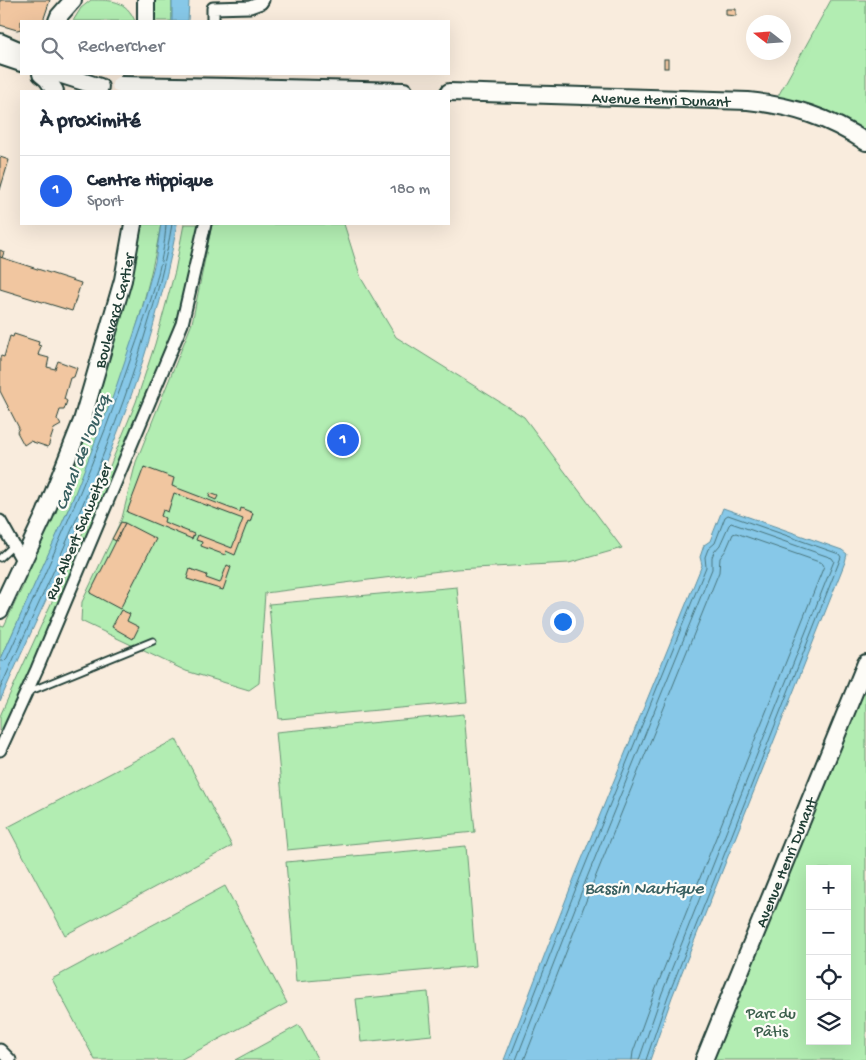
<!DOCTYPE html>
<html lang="fr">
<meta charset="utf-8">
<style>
:root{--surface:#fff;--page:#f6f6f7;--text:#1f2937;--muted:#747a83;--line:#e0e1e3;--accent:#2563eb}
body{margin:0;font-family:"Gochi Hand",sans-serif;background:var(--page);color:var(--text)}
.controls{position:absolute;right:15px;bottom:15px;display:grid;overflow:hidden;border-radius:0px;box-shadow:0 5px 20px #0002}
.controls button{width:45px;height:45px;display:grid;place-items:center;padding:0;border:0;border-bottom:1px solid var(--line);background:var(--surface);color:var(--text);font:25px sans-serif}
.compass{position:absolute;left:746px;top:15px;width:45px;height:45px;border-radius:50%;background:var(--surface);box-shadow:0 5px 20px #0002;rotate:287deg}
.you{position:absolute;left:562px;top:621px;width:18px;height:18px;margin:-12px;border:4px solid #fff;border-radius:50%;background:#1a73e8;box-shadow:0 0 0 8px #1a73e833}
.badge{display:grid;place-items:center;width:32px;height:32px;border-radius:50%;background:var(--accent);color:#fff;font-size:16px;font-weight:700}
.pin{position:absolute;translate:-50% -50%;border:2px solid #fff;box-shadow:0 1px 5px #0006}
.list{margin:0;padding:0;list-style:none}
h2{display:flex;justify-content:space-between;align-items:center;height:65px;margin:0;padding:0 20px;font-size:21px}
h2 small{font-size:16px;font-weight:400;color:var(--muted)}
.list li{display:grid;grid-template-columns:32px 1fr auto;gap:15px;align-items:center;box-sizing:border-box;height:70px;padding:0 20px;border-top:1px solid var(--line)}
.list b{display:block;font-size:19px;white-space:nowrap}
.list p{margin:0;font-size:16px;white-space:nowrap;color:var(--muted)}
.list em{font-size:16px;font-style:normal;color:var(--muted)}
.icon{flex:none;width:28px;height:28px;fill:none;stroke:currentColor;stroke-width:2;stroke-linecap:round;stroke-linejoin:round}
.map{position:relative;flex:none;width:866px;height:1060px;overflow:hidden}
.search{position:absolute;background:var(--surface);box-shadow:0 5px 20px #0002;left:20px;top:20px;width:430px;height:55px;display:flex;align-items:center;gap:12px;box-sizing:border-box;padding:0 18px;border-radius:0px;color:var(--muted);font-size:19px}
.panel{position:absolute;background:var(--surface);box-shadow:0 5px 20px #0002;left:20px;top:90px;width:430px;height:135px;border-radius:0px}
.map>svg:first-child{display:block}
</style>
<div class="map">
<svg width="866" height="1060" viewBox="0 0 866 1060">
<rect width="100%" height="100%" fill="#f9ecdd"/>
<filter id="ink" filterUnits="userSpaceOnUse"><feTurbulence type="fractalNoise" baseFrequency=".02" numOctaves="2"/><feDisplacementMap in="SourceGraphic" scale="10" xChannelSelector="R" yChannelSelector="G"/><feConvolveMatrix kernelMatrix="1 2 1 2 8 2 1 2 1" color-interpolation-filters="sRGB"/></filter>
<g filter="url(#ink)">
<g fill="#b2edb2" stroke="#689573" fill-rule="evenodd">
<path d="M91,0C112,0 126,0 135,21H73L81,8Z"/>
<rect x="154" y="0" width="18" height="21"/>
<polygon points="831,0 866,0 866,134 817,108 777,98"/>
<path d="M140,224H161C135,376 63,521 0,661V625L4,626L24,584L20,582Z"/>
<path d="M184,224H201C189,299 158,369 130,439C88,539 44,638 0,737V716L79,542L136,402L155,344L175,271Z"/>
<polygon points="212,224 344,224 361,278 396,337 524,417 622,548 569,563 456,569 265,593 259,683 249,690 186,671 81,621 82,602 122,518 136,462 192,323"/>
<polygon points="457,587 467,702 279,719 269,604"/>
<path d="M866,681V1060H713ZM810,869H847V1041H810Z"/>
<polygon points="464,714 475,832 287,850 276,732"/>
<polygon points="176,739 232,846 65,935 8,827"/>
<polygon points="466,846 476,966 296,982 286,862"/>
<polygon points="225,886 287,1003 180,1060 95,1060 52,979"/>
<polygon points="428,992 432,1035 361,1042 356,999"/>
<polygon points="299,1025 318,1060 235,1060"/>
</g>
<g fill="#87c8e8" stroke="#5d90a0">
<polygon points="172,0 189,0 188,21 172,21"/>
<path d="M161,224H177C171,261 161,297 151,334C114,461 54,580 0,701V661L72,501L113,396L141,313L155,262Z"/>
<polygon points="723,508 842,550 847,554 845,562 672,997 650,1060 504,1060 575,876 702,565 700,557 704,545 710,541"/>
</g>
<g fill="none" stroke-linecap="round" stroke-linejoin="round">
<g stroke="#49757c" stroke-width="1">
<path d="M0,661H4L7,658C53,556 99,455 134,349C148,309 164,266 166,224"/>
<path d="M0,689C53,571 110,455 146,331C157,295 166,260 172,224"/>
<polyline points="509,1060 580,878 706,567 705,557 708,549 715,543 725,517 728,515 839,554 841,557 717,873 668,996 646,1060"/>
<polyline points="516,1060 586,880 712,569 712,557 714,552 720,545 729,525 731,523 832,558 834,561 662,993 639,1060"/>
<polyline points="524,1060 593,883 719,572 720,558 726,550 733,534 736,533 822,563 824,566 655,991 633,1052 632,1060"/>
</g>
</g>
<g fill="#f1c6a0" stroke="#1f3d34">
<polygon points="0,0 50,0 43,21 21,21 21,29 17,30 0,25"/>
<polygon points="726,9 736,9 736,16 726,15"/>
<rect x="664" y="59" width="4" height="9"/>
<polygon points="0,157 9,160 0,190"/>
<polygon points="0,250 4,252 2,258 0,257"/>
<polygon points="0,257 81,283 72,311 0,289"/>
<polygon points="14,334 39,342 38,345 41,346 38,355 49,358 47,367 55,369 58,361 77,368 74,377 70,378 64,399 67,401 64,410 60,410 57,419 61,425 54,429 48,447 30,441 24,445 17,432 19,428 0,391 0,358 1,356 4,357 10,336 13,337"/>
<polygon points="144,467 174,478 172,486 240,512 241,508 253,513 250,522 248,521 235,555 226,551 225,555 201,546 202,542 196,540 198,535 232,548 243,519 174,493 168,512 163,510 161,516 165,518 164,522 194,534 192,539 127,512"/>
<polygon points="210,493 218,496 216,500 209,497"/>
<polygon points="121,522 125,523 116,541 112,539"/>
<polygon points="125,523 156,539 120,609 90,593"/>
<polygon points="227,565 231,567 223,590 187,579 190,569 207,575 206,578 220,583"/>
<polygon points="121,610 130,614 127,621 139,627 133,639 112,627"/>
</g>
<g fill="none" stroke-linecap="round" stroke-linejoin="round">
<defs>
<g id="lane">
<polyline points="0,558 13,546"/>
<polyline points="28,692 153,641"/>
</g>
<g id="street">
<polyline points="213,21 213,8 250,7 261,3 263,0"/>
<polyline points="0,521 23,562"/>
<polyline points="0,750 37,669 182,324 205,224"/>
<polyline points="0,1050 10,1060"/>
</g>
<g id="secondary">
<polyline points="57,21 59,16 73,0"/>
<polyline points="146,21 146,0"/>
<polyline points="0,42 21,51"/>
<polyline points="0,56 21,63"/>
<polyline points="41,74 47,79 55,91"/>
<polyline points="59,74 100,87"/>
<polyline points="232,87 404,91"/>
<path id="s1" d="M449,92L748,101C793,106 828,117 866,142"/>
<path id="s2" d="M0,610L45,514L82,421L123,280L133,224"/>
<path id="s3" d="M704,1060L866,663"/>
</g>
</defs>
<use href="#lane" stroke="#1f3d34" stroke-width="9"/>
<use href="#street" stroke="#1f3d34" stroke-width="15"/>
<use href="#secondary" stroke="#1f3d34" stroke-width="20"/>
<use href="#lane" stroke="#fdfcf7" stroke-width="5.5"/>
<use href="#street" stroke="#fdfcf7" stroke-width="11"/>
<use href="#secondary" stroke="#fdfcf7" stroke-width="16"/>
<defs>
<polyline id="secondary-bridge" points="120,85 232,87"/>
</defs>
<use href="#secondary-bridge" stroke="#1f3d34" stroke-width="20" stroke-linecap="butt"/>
<use href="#secondary-bridge" stroke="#fdfcf7" stroke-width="16"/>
</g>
</g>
<g text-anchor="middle" stroke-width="4.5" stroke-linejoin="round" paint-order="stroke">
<g font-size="16" fill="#1f3d34" stroke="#fdfcf7">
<text dy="6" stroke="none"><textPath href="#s1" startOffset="212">Avenue Henri Dunant</textPath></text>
<text dy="6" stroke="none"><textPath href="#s2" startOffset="321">Boulevard Cartier</textPath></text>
<text transform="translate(77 531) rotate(-67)" y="6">Rue Albert Schweitzer</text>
<text dy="6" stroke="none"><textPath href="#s3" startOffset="214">Avenue Henri Dunant</textPath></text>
</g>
<g font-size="16" fill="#3c604d" stroke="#fdfcf7">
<text x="771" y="1018">Parc du<tspan x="771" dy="18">Pâtis</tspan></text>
</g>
<g font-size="18" font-style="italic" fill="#396061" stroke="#fdfcf7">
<text transform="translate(81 452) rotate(-69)" y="6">Canal de l'Ourcq</text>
<text x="644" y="893">Bassin Nautique</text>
</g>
</g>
</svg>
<div class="controls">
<button>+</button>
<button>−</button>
<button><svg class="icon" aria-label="locate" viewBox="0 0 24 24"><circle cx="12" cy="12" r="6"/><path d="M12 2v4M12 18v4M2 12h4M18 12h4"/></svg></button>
<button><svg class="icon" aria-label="layers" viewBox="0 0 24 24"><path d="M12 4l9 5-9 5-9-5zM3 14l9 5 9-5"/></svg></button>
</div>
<svg class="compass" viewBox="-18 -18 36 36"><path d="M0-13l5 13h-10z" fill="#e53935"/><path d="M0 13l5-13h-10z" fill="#747a83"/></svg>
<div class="you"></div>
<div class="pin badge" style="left:343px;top:440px">1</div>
<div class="search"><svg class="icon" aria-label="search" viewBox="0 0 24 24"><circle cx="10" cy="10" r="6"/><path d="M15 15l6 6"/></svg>Rechercher</div>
<section class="panel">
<h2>À proximité<small></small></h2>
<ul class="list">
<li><span class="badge">1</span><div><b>Centre Hippique</b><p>Sport</p></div><em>180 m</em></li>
</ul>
</section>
</div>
